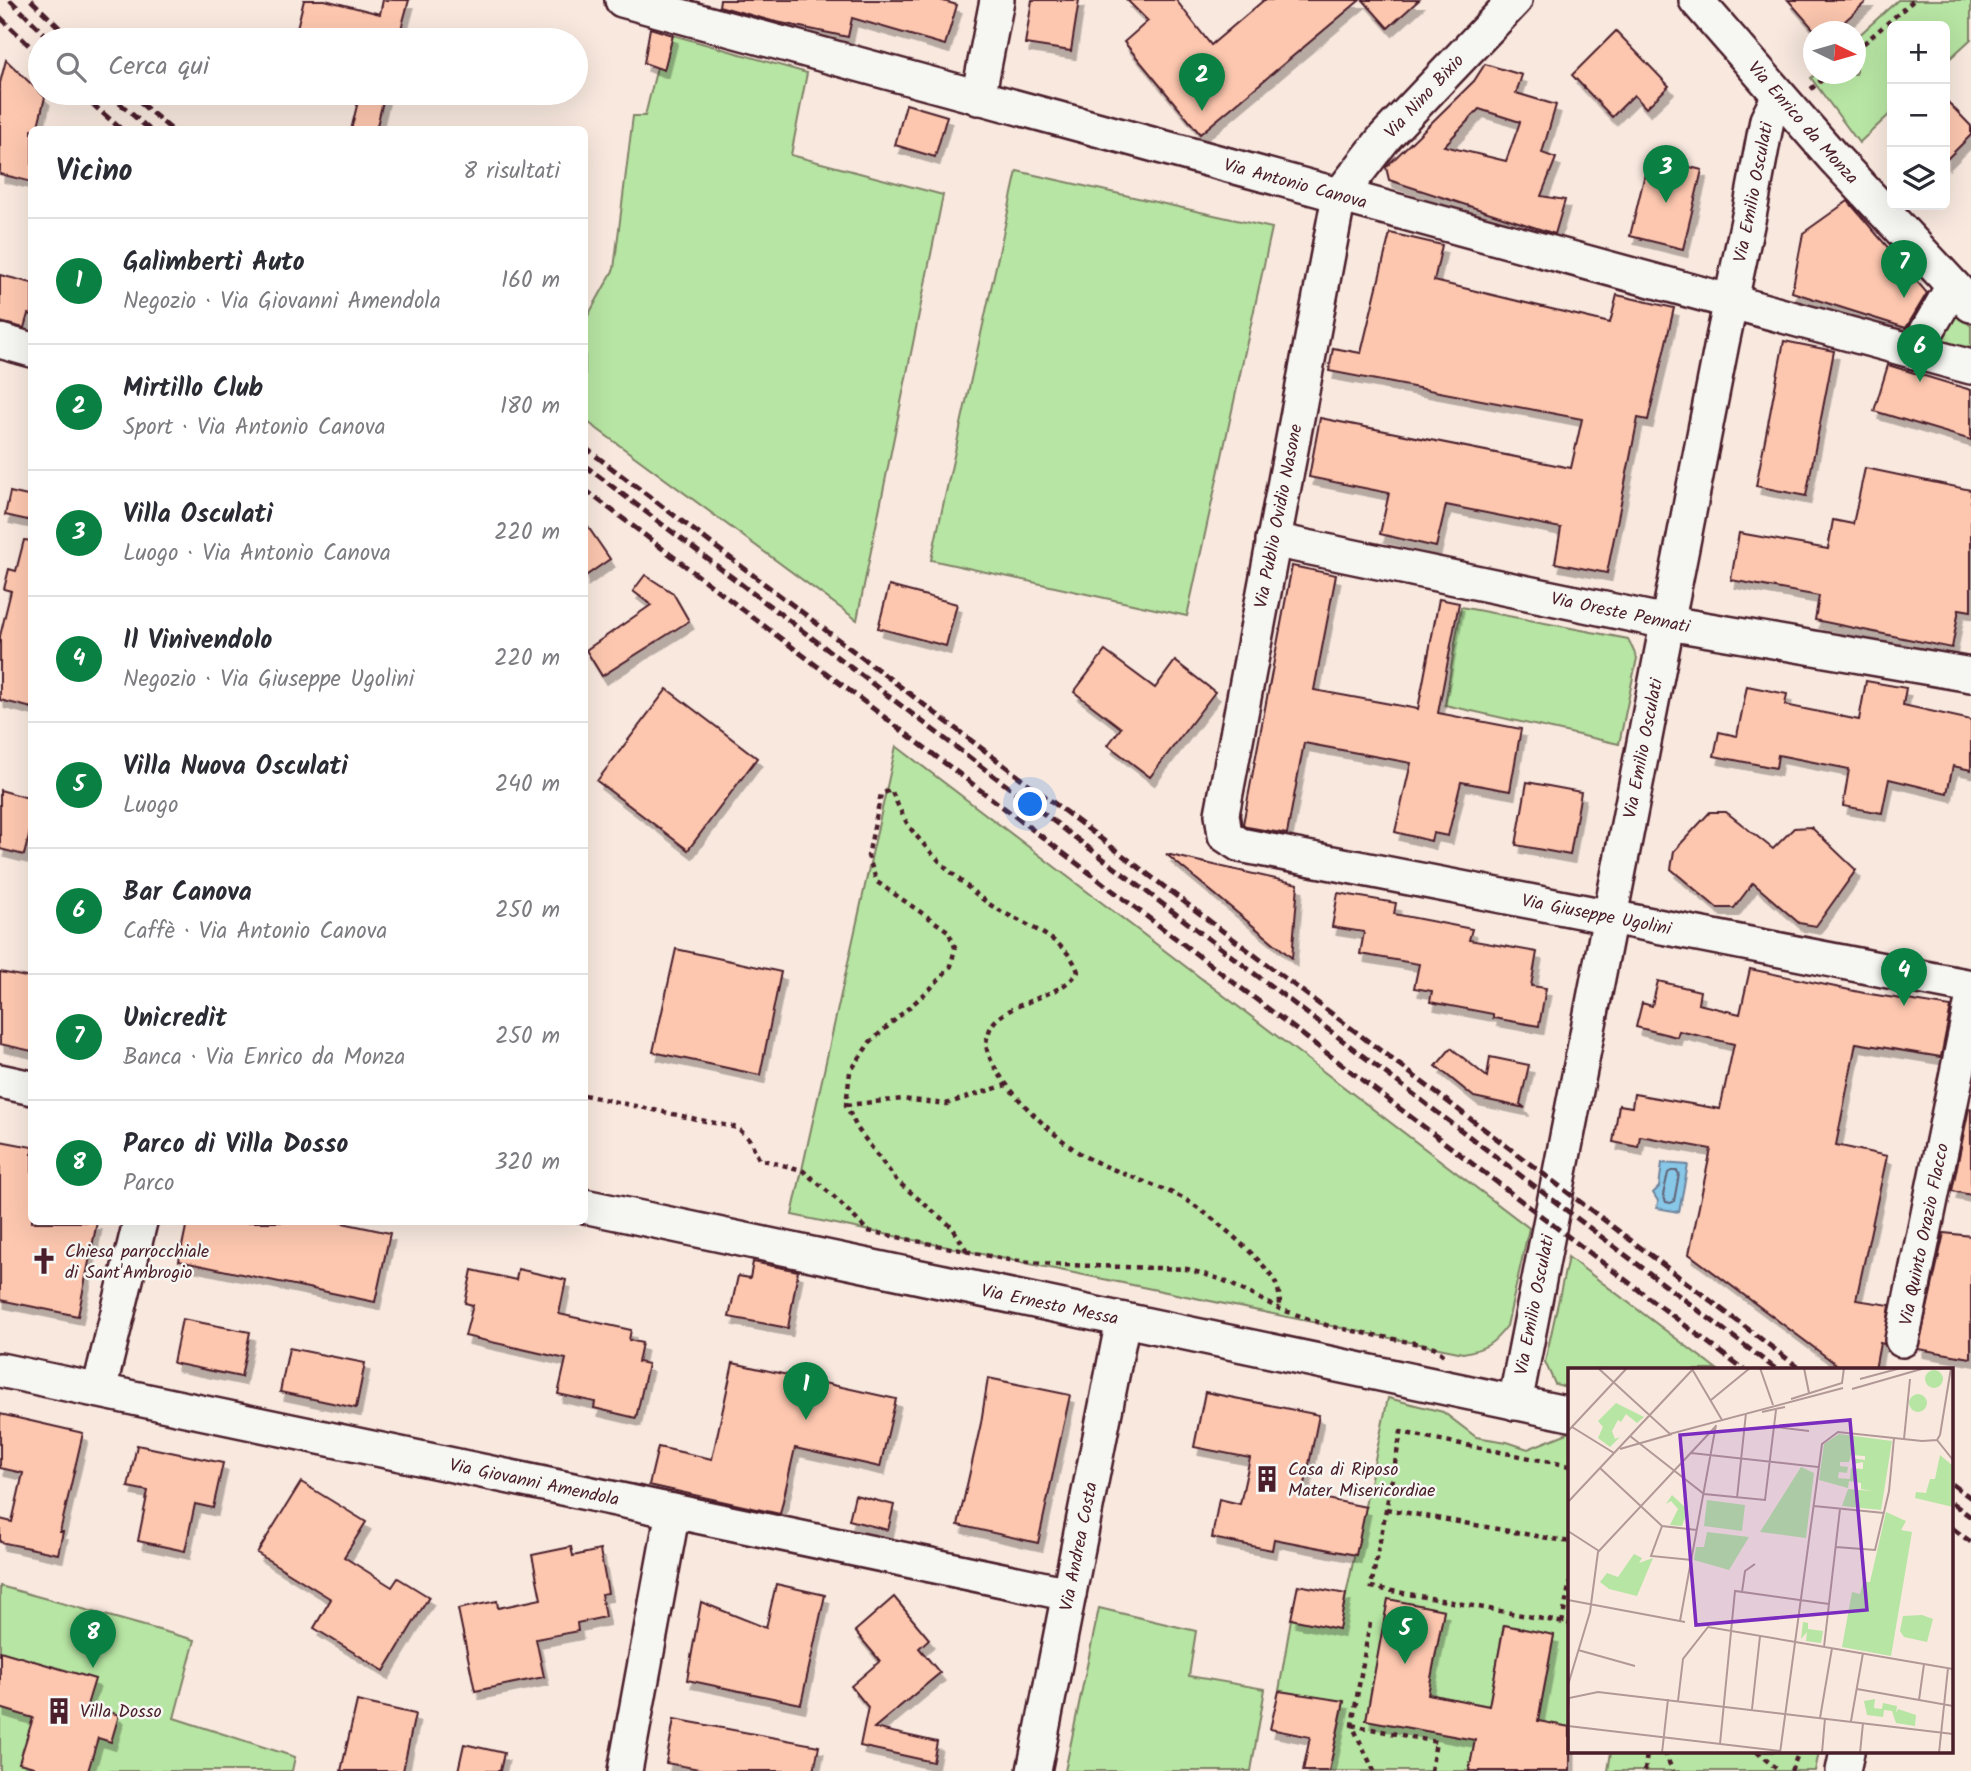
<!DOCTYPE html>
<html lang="it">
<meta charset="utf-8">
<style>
:root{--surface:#fff;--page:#f7f7f7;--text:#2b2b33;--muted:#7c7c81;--line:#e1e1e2;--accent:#0b8043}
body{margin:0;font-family:Kalam,sans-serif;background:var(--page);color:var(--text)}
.controls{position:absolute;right:21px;top:21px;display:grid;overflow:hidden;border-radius:10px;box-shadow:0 7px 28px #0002}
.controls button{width:63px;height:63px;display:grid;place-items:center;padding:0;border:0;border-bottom:2px solid var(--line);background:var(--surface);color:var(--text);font:35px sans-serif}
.compass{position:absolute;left:1803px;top:21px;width:63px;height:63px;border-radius:50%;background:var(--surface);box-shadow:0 7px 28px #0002;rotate:95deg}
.you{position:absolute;left:1031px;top:805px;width:24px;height:24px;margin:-18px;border:5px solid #fff;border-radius:50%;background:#1a73e8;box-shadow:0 0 0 10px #1a73e833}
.badge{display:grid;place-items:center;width:46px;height:46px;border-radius:50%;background:var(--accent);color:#fff;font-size:23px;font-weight:700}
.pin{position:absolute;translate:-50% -58px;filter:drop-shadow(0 2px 4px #0008)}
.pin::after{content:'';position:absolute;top:37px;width:24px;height:21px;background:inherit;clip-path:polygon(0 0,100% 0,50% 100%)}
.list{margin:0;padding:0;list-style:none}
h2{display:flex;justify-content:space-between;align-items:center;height:91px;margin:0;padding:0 28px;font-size:30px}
h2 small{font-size:23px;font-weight:400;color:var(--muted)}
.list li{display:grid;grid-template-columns:46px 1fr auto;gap:21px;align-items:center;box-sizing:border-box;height:126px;padding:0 28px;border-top:2px solid var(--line)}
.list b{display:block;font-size:26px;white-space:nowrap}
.list p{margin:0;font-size:23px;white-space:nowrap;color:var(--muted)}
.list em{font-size:23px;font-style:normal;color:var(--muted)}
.icon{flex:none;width:38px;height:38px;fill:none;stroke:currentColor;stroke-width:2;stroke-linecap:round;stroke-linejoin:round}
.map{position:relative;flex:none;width:1971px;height:1771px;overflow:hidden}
.search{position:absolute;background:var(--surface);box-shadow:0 7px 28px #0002;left:28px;top:28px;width:560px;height:77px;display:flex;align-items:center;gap:18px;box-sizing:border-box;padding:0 24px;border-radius:38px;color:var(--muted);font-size:26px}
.panel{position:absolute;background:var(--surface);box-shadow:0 7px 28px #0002;left:28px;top:126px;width:560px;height:1099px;border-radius:10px}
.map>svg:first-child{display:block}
</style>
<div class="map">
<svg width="1971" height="1771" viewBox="0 0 1971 1771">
<defs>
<filter id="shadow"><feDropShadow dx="4.5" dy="8" stdDeviation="0" flood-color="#0004"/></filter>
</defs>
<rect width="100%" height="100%" fill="#f8e8de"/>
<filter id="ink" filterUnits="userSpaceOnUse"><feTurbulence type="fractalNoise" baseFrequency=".0143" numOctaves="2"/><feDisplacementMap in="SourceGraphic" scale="14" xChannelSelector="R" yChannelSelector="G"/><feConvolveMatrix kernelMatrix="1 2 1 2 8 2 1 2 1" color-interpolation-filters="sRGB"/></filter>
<g filter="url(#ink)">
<g fill="#b7e5a3" stroke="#808267" stroke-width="2">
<polygon points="1898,0 1971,0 1971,39 1945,63 1945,26 1892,26 1892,112 1859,143 1811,78 1816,74 1856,74 1856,38"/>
<polygon points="673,35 807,73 791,155 943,195 857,620 585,420 585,321 614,269 633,116 645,116 657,67 664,69"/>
<polygon points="1017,171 1272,228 1187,616 931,560"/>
<polygon points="1953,309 1971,326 1971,346 1963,347 1935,338"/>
<polygon points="1461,607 1628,639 1637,658 1619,744 1445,705"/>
<path d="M896,746L1529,1228L1507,1326C1493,1344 1486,1349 1463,1353L792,1215Z"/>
<polygon points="1568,1257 1718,1370 1570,1370 1570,1388 1555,1384 1545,1362"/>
<polygon points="1388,1398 1443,1412 1476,1437 1507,1442 1528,1449 1570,1432 1570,1727 1538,1721 1554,1635 1504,1625 1489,1706 1428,1694 1444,1610 1388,1600 1366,1720 1475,1740 1469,1771 1329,1771 1344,1702 1279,1691 1291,1619 1339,1628"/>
<polygon points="0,1586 195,1640 174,1718 295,1757 292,1771 0,1771"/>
<polygon points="1099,1608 1196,1631 1189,1676 1265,1689 1251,1771 1065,1771"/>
<polygon points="1611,1752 1819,1752 1815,1771 1608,1771"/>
</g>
<polygon fill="#87c7e7" stroke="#6f849c" stroke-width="2" points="1662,1163 1688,1165 1679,1212 1657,1208 1658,1201 1653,1193 1659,1187"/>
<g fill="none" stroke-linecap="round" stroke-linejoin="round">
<polygon stroke="#626276" stroke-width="2" points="1671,1171 1677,1171 1679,1174 1674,1201 1671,1203 1666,1202 1663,1195 1668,1173"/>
</g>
<g fill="#fdc7af" stroke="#4a1f2b" stroke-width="2" fill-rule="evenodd" filter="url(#shadow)">
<polygon points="304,0 325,0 380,14 383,0 409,0 398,40 294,40"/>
<polygon points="720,0 940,0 957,5 945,45 852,18 848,37 772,21 719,6"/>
<polygon points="1032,0 1079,0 1071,51 1025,44"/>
<polygon points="1127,0 1176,0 1211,45 1264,0 1360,0 1200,134 1124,42 1148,21"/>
<polygon points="1363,0 1419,0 1388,28"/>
<polygon points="1788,0 1868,0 1833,32 1816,32"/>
<polygon points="650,28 673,35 664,70 644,63"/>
<polygon points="1616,31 1669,86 1646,108 1634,95 1612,117 1572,75"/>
<polygon points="6,60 45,97 37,130 32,130 32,182 0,174 0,83"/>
<path d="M1485,64L1522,75L1516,93L1556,105L1542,153L1556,158L1541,196L1565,200L1555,234L1389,180L1386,167L1474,81ZM1479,109L1520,122L1506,161L1444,146Z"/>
<polygon points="360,93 385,93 376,130 351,130"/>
<polygon points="1945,99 1971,126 1971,135 1945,161"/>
<polygon points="906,104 947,116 935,157 895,145"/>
<polygon points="1649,157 1702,170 1683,249 1630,236"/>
<polygon points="1848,201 1927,293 1906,328 1792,292 1803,233"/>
<polygon points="1390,233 1442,245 1434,281 1610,323 1617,295 1674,308 1648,420 1638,418 1607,573 1555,563 1561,528 1446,505 1436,547 1380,534 1389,493 1309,477 1320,418 1571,468 1582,419 1329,371 1333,348 1361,353"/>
<polygon points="0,275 32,283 32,315 28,314 24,328 0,322"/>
<polygon points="1784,341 1834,351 1806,496 1756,486"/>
<polygon points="1888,365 1971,390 1971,440 1874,411"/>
<polygon points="1865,468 1971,490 1971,611 1959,609 1952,648 1815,620 1819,596 1731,580 1739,533 1828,549 1833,520 1853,524"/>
<polygon points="10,492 32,497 32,521 5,515"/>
<polygon points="584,521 610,559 584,577"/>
<polygon points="24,540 32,541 32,708 0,700 0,636 11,591 4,589 9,569 16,571"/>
<polygon points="1292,566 1336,575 1314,690 1418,709 1439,599 1459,603 1438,713 1521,729 1510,791 1461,782 1448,836 1433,833 1431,841 1395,832 1411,763 1304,743 1287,834 1247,827 1243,824"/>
<polygon points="645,575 673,593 689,621 602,676 586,650 651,605 633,591"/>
<polygon points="889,586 957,604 946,646 878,628"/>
<polygon points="1105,651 1155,688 1175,661 1215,692 1150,777 1108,745 1121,728 1074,692"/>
<polygon points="1866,681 1906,688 1903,705 1971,720 1971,770 1953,766 1947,793 1889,779 1882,813 1843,806 1849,769 1778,755 1776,768 1714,756 1719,732 1737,736 1747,686 1787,694 1785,705 1859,720"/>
<polygon points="667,689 757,758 688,850 597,781"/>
<polygon points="1527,782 1581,792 1570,855 1516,845"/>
<polygon points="0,790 32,799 32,824 24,855 0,849"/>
<polygon points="1710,812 1726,812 1773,849 1794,828 1811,827 1856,870 1816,926 1799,923 1753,883 1734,908 1717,908 1671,869 1674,851"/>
<polygon points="1166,854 1298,884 1292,958"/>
<polygon points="1338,893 1396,903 1394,914 1472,929 1469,940 1537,952 1531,986 1546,988 1539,1026 1493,1018 1493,1014 1430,1002 1432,991 1414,988 1419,964 1360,954 1364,932 1332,927"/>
<polygon points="676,949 781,972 760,1075 653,1052"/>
<polygon points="1750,969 1864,993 1951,1007 1941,1057 1856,1043 1836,1145 1887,1156 1856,1300 1890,1305 1884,1344 1880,1343 1875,1370 1844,1370 1689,1254 1711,1149 1640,1136 1638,1147 1613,1142 1619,1105 1632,1107 1634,1094 1720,1109 1734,1044 1679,1031 1677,1037 1636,1027 1642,1003 1652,1006 1658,981 1700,991 1698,1004 1740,1014"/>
<polygon points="0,972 32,978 32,1051 0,1044"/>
<polygon points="1451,1048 1487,1077 1490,1057 1529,1065 1520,1104 1525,1108 1474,1097 1436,1066"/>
<polygon points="1969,1108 1971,1109 1971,1195 1952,1191"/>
<polygon points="0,1141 32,1147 32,1222 97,1222 78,1316 0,1300"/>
<polygon points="187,1222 338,1222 390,1233 375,1302 179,1261"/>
<polygon points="1944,1233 1971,1236 1971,1358 1918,1349"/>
<polygon points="753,1262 798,1271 788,1328 729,1317 738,1276 750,1278"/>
<polygon points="518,1269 566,1280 559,1314 631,1330 629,1340 642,1343 638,1362 648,1364 636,1418 594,1408 595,1402 558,1394 566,1359 465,1336 473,1305 465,1303 472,1270 516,1280"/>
<polygon points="182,1319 250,1332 241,1377 173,1363"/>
<polygon points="289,1348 365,1363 356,1408 280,1392"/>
<polygon points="733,1363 896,1399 880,1467 795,1448 780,1514 649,1485 658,1447 712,1459"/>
<polygon points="988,1378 1070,1395 1038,1543 958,1525 981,1423"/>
<polygon points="1205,1392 1319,1415 1303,1494 1366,1507 1356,1555 1274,1539 1272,1550 1212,1538 1219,1499 1240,1504 1250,1458 1194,1447"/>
<polygon points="0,1414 83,1433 60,1532 63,1532 58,1554 0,1542 0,1519 12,1522 23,1473 0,1468"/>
<polygon points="137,1445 223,1463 213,1508 195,1504 185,1551 138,1541 148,1491 128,1487"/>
<polygon points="301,1482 366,1522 344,1557 392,1587 398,1578 429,1597 384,1671 314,1628 331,1599 257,1553"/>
<polygon points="855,1495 894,1505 888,1530 849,1520"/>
<polygon points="571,1547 573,1556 600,1550 608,1593 601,1594 605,1617 577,1623 578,1631 536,1639 544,1677 475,1691 458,1609 497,1601 498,1608 541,1599 532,1555"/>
<polygon points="776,1584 825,1595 801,1704 687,1680 701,1602 766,1628"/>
<polygon points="1298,1585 1346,1594 1339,1629 1291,1619"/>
<polygon points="894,1597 929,1639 919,1648 940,1673 874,1728 937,1742 933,1762 860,1746 868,1707 851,1686 880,1661 855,1631"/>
<polygon points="1388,1599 1444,1610 1428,1694 1489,1706 1504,1625 1554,1635 1538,1721 1570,1727 1570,1771 1469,1771 1475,1740 1366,1720"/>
<polygon points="0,1651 95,1679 87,1705 119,1715 111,1742 98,1738 88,1771 33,1771 34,1767 19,1763 33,1718 0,1708"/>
<polygon points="1279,1691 1344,1701 1329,1771 1303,1771 1310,1737 1270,1729"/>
<polygon points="357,1701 415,1714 403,1771 341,1771"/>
<polygon points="674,1719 819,1746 814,1771 710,1771 666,1763"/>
<polygon points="464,1744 504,1753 500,1771 458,1771"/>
</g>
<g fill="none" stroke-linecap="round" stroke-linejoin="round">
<defs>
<g id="minor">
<path id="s1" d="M622,0L1971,367"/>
<path id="s2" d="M1515,0L1385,137L1339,196L1222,814L1225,835L1240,845L1971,987"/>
<path id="s3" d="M1696,0L1833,157L1971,305"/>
<polyline points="978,98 997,0"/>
<polyline points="0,341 32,350"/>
<polyline points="1915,352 1953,286"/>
<path id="s4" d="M1273,540L1686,626L1971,675"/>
<polyline points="0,1081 32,1088"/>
<path id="s5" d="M584,1206L1570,1414"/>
<path id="s6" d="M1902,1340L1971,1005"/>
<path id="s7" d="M0,1370L1069,1594"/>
<polyline points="99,1390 140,1222"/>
<path id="s8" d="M1515,1403L1722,343L1750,211L1767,120L1779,96"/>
<polyline points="625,1771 673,1511"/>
<path id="s9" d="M1034,1771L1123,1320"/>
<polyline points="1843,1771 1847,1752"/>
</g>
</defs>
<use href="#minor" stroke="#4a1f2b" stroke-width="38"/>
<g stroke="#4a1f2b" stroke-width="4.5" stroke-dasharray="5 5" stroke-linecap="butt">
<polyline points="1856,50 1914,0"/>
<polyline points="1811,89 1829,74"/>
<polyline points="584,1095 738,1128 750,1140 759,1159 802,1170 832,1195 868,1231 1009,1260 1064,1265 1187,1269 1223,1280 1280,1309 1329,1326 1434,1347 1445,1356"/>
<polyline points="846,1105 902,1099 946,1104 1006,1085"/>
<path d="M967,1251L952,1227L897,1181L857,1128L846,1105L850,1072L870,1042L930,989L951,966L955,947L948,931L877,882L868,856L881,794L891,790C897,803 903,818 911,829C932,856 958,880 985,901C1014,923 1066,934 1078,972C1060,999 1001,1002 990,1029C989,1032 986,1040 986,1044C989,1078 1058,1142 1088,1158C1118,1173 1151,1183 1181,1197C1202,1207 1262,1259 1273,1278C1279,1288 1280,1297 1280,1309"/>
<polyline points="1570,1466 1401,1432 1371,1587 1570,1624"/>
<polyline points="1386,1509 1570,1542"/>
<polyline points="1370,1623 1352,1725 1374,1771"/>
<polyline points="1562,1623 1570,1581"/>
<polyline points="1352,1725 1436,1742 1431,1771"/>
<polyline points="1664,1752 1673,1771"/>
<polyline points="1757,1752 1779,1771"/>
<polyline points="1648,1755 1655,1752"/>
<polyline points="1645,1771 1647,1752"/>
<polyline points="1791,1771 1799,1752"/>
</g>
<use href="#minor" stroke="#f6f6f2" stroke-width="33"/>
<g stroke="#4a1f2b" stroke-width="5" stroke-dasharray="10 5" stroke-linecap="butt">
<polyline points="10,0 51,40"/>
<polyline points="31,0 72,40"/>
<polyline points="0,17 40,56"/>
<polyline points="80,93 122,130"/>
<polyline points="108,93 150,130"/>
<polyline points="129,93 172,130"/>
<polyline points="584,447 1802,1370"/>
<polyline points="584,465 1777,1370"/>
<polyline points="584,489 1744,1370"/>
<polyline points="1952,1484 1971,1498"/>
<polyline points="1952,1503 1971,1517"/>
<polyline points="1952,1528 1971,1542"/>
</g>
</g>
</g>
<defs>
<symbol id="church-bare" viewBox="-9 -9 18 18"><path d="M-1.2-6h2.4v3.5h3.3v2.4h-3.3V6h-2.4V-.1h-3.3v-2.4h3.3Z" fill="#4a1f2b" stroke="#f6f6f2" stroke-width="2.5" paint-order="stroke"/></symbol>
<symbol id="building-bare" viewBox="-9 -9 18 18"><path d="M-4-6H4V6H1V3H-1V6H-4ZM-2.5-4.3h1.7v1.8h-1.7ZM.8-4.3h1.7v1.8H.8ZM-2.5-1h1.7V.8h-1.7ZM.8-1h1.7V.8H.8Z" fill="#4a1f2b" stroke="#f6f6f2" stroke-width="2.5" paint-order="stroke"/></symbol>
</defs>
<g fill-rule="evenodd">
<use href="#church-bare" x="25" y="1242" width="38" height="38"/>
<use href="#building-bare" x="1248" y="1460" width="38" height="38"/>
<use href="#building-bare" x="40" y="1692" width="38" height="38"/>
</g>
<g text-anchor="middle" stroke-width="5" stroke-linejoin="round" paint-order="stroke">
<g font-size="18" fill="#4a1f2b" stroke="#f6f6f2">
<text transform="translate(1424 96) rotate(-47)" y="6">Via Nino Bixio</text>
<text dy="6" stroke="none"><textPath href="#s3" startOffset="163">Via Enrico da Monza</textPath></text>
<text dy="6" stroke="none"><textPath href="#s1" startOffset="698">Via Antonio Canova</textPath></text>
<text dy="6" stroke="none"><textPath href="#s8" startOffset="1234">Via Emilio Osculati</textPath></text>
<text transform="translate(1278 516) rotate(-79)" y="6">Via Publio Ovidio Nasone</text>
<text dy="6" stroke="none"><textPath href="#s4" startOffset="355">Via Oreste Pennati</textPath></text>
<text dy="6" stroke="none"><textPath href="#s8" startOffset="667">Via Emilio Osculati</textPath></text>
<text dy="6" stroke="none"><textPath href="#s2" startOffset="1295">Via Giuseppe Ugolini</textPath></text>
<text dy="6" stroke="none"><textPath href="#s6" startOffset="108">Via Quinto Orazio Flacco</textPath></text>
<text dy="6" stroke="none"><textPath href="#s5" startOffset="476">Via Ernesto Messa</textPath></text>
<text dy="6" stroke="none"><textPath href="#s8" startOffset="100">Via Emilio Osculati</textPath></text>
<text dy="6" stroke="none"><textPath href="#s7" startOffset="546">Via Giovanni Amendola</textPath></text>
<text dy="6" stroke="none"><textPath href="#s9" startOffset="229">Via Andrea Costa</textPath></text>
</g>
<g font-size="18" fill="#4a1f2b" stroke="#f6f6f2" text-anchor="start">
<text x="65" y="1257">Chiesa parrocchiale<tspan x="65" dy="21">di Sant'Ambrogio</tspan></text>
<text x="1288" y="1475">Casa di Riposo<tspan x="1288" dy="21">Mater Misericordiae</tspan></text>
<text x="80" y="1717">Villa Dosso</text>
</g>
</g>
<g transform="translate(1568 1368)">
<rect width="385" height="385" fill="#f8e8de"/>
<path d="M357 11a9 9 0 1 1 18 0a9 9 0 1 1-18 0ZM341 35a9 9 0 1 1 18 0a9 9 0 1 1-18 0ZM48,35L76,49L69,55L58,46L53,54L50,52L44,63L47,71L52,69L42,79L30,70L35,59L30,53ZM271,66L324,73L313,142L274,138L280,121L305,123L293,121V115L281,113L280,120L251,112L256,76ZM283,87L297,88V92L283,90L286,96L295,94V101L283,100L282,111L270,110L271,104L279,105L280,99L272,98V94H281ZM372,87L385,98V139L347,130L348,124L358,125L362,111H367ZM233,99L246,105L238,170L192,164ZM104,127L120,142L114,158L102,157L110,141L103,133L98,136ZM139,132L177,137L174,163L136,158ZM318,144L338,153L333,162L344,164L323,288L274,279L284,224L292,226L295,214H302ZM139,164L181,169L161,202L126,192L128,179H136ZM66,186L74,190L71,195L85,190L69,228L41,221L32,214L39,205L50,209ZM354,247L365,251L359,274L336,269L332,263L335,248ZM235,254L240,255V261L255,263L253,275L238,273L239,264L233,271ZM307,331L306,340L314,341L315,335L329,338L328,345L330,341L348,347L347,358L328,355L324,343L316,342L315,349L299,347L296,333Z" fill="#b7e5a3" fill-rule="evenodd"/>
<path fill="none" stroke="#b29896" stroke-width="2" d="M30,0L102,66L275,20M192,0L205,37M236,0L241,25M124,1L154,52M292,11L333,0M284,21L357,0M223,31L274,15L276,0M143,32L182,0M194,44L217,39M4,59L46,85M207,59L241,63M0,63L59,0M372,67L383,0M62,68L136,126L197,132L208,42M336,71L342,11M369,72L385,92M52,81L104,66M123,85L250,99M32,100L94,158L129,162M169,130L178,45M0,134L126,0M246,138L316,145M94,158L83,188L124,192M0,163L31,183M268,179L307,182L321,123L326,70M174,224L177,203L187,196M0,232L117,254M112,253L148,57M256,279L272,141M10,282L67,298M0,317L22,244L30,184L148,58M289,321L385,338M351,332L356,296M110,333L115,291L140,259L385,301M0,340L1,330L30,324L385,366M184,341L192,268M0,343L1,385M252,350L264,280M283,353L295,285M0,358L212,383M152,376L167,223L261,236M94,385L100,331M212,385L254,76L270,64L354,73L369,72L372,67M254,385L257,350M292,385L295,355M371,385L380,300"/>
<path fill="#7b2cbf" fill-opacity="0.15" stroke="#7b2cbf" stroke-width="3.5" d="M282,52L299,242L128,257L112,67Z"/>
<rect width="385" height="385" fill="none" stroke="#4a1f2b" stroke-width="3.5"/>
</g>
</svg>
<div class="controls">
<button>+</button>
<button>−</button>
<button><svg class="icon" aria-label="layers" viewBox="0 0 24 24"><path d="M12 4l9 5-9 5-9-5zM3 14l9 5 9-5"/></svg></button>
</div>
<svg class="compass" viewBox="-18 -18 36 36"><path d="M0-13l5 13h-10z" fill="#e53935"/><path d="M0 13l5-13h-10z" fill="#7c7c81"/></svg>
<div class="you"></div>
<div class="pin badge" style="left:806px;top:1420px">1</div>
<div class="pin badge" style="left:1202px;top:111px">2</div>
<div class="pin badge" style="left:1666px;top:203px">3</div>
<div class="pin badge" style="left:1904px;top:1006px">4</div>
<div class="pin badge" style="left:1405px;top:1664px">5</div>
<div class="pin badge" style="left:1920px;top:382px">6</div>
<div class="pin badge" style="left:1904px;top:298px">7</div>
<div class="pin badge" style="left:93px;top:1668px">8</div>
<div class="search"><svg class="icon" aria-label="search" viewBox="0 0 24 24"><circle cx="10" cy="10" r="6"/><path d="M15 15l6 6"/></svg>Cerca qui</div>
<section class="panel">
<h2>Vicino<small>8 risultati</small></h2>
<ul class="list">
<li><span class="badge">1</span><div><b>Galimberti Auto</b><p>Negozio · Via Giovanni Amendola</p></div><em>160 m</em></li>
<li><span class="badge">2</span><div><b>Mirtillo Club</b><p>Sport · Via Antonio Canova</p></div><em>180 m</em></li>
<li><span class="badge">3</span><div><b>Villa Osculati</b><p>Luogo · Via Antonio Canova</p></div><em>220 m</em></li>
<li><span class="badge">4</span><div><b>Il Vinivendolo</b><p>Negozio · Via Giuseppe Ugolini</p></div><em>220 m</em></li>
<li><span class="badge">5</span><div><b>Villa Nuova Osculati</b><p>Luogo</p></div><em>240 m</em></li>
<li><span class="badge">6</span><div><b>Bar Canova</b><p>Caffè · Via Antonio Canova</p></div><em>250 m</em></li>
<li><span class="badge">7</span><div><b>Unicredit</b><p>Banca · Via Enrico da Monza</p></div><em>250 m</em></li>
<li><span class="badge">8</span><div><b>Parco di Villa Dosso</b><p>Parco</p></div><em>320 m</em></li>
</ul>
</section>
</div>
